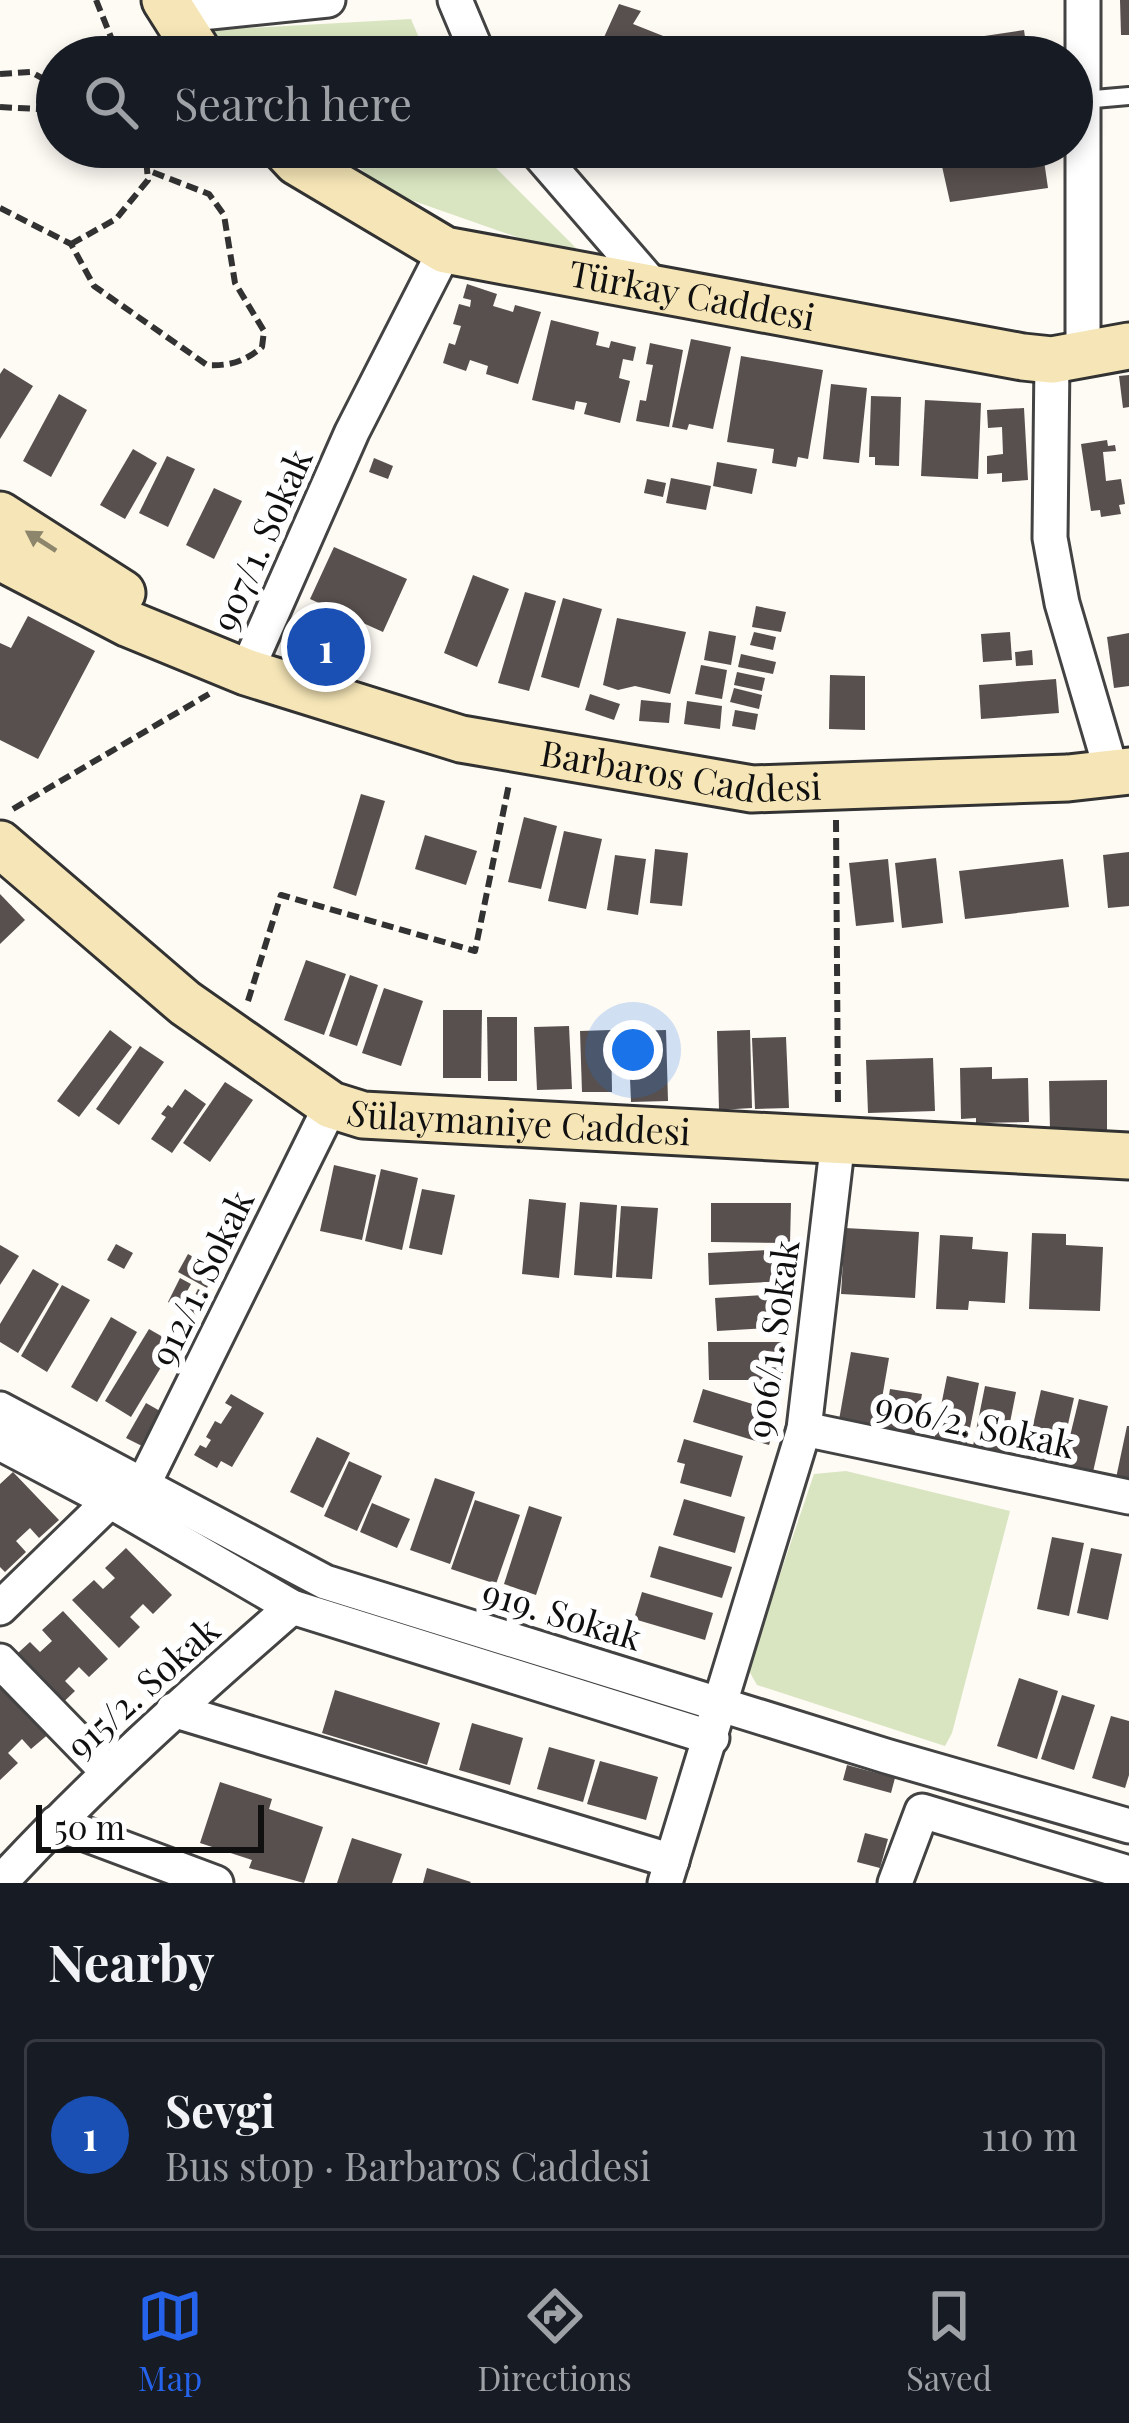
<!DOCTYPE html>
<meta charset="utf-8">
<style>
:root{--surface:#171b24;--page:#242831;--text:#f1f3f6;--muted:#9ea1a6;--line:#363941;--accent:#2563eb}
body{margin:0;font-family:"Playfair Display",serif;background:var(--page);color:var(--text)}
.scale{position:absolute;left:36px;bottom:30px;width:228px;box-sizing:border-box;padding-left:12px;border:6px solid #101010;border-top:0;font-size:33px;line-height:42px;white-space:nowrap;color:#101010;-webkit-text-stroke:9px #fff;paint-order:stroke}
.you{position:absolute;left:633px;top:1050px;width:42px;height:42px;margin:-30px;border:9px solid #fff;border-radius:50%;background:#1a73e8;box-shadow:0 0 0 18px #1a73e833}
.badge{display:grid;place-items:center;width:78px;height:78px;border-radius:50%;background:var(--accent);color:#fff;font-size:39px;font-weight:700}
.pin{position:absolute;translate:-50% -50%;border:6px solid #fff;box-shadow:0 3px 12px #0006}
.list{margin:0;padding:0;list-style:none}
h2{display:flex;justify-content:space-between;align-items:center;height:156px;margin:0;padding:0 48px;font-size:51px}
h2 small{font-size:39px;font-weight:400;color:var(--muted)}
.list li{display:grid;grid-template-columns:78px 1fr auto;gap:36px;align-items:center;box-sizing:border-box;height:192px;margin:0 24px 24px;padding:0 24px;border:3px solid var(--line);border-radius:12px}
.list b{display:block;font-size:45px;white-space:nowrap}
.list p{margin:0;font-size:39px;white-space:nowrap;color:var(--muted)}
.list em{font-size:39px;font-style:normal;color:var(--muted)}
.icon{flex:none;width:66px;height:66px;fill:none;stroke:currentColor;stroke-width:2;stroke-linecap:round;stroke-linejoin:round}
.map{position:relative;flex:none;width:1129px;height:1883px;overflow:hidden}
.search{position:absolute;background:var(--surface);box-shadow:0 6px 18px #0003;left:36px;right:36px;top:36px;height:132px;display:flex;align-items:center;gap:30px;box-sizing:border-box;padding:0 42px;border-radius:66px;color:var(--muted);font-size:45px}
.sheet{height:372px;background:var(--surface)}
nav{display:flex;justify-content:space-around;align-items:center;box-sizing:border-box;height:168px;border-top:3px solid var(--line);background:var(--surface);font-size:33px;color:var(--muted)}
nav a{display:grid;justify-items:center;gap:6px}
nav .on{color:var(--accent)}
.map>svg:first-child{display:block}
</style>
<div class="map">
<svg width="1129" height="1883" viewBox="0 0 1129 1883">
<rect width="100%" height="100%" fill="#fefaf4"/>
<g fill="#d9e5c1">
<polygon points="411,19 427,57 235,57 213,30"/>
<polygon points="333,147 481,147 496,168 591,263 391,193"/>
<polygon points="846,1471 1010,1511 952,1733 945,1746 757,1685 748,1669 814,1474"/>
</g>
<g fill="#58504e">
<polygon points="1120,0 1129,0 1129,35 1121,35"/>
<polygon points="619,4 641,11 633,24 716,57 596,55"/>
<polygon points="1024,30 1028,57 927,57 924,45"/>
<polygon points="717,147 1042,147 1048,188 950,202 939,153 767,168"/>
<polygon points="467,284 497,294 493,306 513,312 515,305 541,312 518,384 486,374 488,366 470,360 466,371 443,363 449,343 455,345 461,326 453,324 459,304 470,307 471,300 463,298"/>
<polygon points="551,320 599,332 596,345 609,348 611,341 636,347 633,361 623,359 619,378 630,381 620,423 584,414 587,403 576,401 574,410 532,400"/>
<polygon points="691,339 731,347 713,429 689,424 687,430 672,427"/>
<polygon points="650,343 683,350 669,427 636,421 640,400 646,401 653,365 646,364"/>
<polygon points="741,356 823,370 808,459 798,457 796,467 772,463 774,449 727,442"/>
<polygon points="4,368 33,386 0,439 0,374"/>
<polygon points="1129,375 1129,407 1123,408 1119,376"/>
<polygon points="831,384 867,388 859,463 823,459"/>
<polygon points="59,394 87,410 51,477 23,461"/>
<polygon points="871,396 901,397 899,466 875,465 875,457 869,457"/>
<polygon points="925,400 981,403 978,479 921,476"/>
<polygon points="1024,408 1028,480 1002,482 1002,473 987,474 987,456 1003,454 1002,427 988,428 987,410"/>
<polygon points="1107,440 1108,446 1115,445 1116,451 1103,452 1106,481 1121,479 1125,504 1119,505 1121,514 1101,517 1100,510 1091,511 1081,444"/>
<polygon points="133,449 157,463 125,519 100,505"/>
<polygon points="167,456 195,469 168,527 139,513"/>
<polygon points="374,458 393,466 388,479 369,472"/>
<polygon points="717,462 757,469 752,494 713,486"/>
<polygon points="671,478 711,486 706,510 666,503"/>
<polygon points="647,479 666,483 663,497 644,493"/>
<polygon points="214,488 242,501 214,559 186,545"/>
<polygon points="334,547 407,579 383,632 310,599"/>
<polygon points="473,575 509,589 477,667 444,653"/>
<polygon points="525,592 556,601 529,691 498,683"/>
<polygon points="563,598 602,609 579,688 541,677"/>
<polygon points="756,606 786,612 781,632 752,627"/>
<polygon points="28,616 95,651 38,759 0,740 0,643 11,648"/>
<polygon points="617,618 686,632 670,694 635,686 618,690 603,685"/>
<polygon points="709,631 736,636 731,665 704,660"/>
<polygon points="754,632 776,637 773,650 750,645"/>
<polygon points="1010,632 1012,660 983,662 981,634"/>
<polygon points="1129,633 1129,686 1114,688 1107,637"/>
<polygon points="1032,650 1033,665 1016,666 1015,652"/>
<polygon points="741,654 776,662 773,674 738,667"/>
<polygon points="701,665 727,670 722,699 695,694"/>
<polygon points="737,672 765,678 762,691 734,685"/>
<polygon points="830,675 865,676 865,730 829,729"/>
<polygon points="1056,679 1059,713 981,719 979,685"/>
<polygon points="734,688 762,695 759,709 730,702"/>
<polygon points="590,694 620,704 614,720 585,710"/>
<polygon points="641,700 671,703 669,723 639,721"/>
<polygon points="687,701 722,706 720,729 684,724"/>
<polygon points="735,710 758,714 755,730 732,726"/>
<polygon points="361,794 385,801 356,896 333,888"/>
<polygon points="524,817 557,826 541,889 508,882"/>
<polygon points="564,831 602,839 586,909 548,901"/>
<polygon points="425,835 477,851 466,885 415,869"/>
<polygon points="655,849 688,853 682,906 650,903"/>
<polygon points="1129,852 1129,906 1108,908 1103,855"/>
<polygon points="615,855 646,859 638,915 607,910"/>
<polygon points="936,858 943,923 902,928 895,863"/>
<polygon points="888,859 894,922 856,926 849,863"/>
<polygon points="1063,859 1069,907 965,919 959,871"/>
<polygon points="0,894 25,920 0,944"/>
<polygon points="306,960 346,974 324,1035 284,1020"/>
<polygon points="350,975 378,985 357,1046 329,1036"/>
<polygon points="384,988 423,1001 401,1066 362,1053"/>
<polygon points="443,1010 482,1010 481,1078 443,1078"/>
<polygon points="487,1017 517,1017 517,1081 488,1081"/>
<polygon points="569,1026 572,1089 537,1090 534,1027"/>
<polygon points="110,1030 132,1047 79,1117 57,1101"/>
<polygon points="611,1030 612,1092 582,1092 580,1031"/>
<polygon points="666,1030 668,1101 631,1102 628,1031"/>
<polygon points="750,1030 752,1108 719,1110 717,1031"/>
<polygon points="786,1037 789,1108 755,1109 752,1038"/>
<polygon points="140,1046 164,1062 119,1125 96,1109"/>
<polygon points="933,1058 935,1111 868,1113 866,1060"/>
<polygon points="992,1067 992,1079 1028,1078 1029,1122 976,1123 976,1118 961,1119 960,1068"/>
<polygon points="1107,1080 1107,1130 1050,1131 1049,1081"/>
<polygon points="225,1082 253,1100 210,1162 183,1143"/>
<polygon points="185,1089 206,1104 172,1153 151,1139 166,1117 161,1114 168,1105 172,1108"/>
<polygon points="334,1165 376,1175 362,1240 320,1231"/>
<polygon points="381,1169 418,1178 402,1250 365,1241"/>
<polygon points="422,1189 455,1195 442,1255 409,1248"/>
<polygon points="529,1199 566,1203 559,1278 522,1274"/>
<polygon points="580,1202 617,1205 612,1278 574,1275"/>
<polygon points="711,1203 791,1203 790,1243 711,1242"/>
<polygon points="621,1206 658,1208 652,1279 616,1277"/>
<polygon points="845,1228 919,1232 915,1298 841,1294"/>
<polygon points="1032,1233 1066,1234 1066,1245 1103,1247 1100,1311 1029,1309"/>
<polygon points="940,1235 973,1237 972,1249 1008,1252 1005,1303 969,1301 968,1310 936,1309"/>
<polygon points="116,1244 133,1253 124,1269 107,1260"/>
<polygon points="0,1245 19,1256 0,1285"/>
<polygon points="787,1249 788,1281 709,1285 708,1253"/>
<polygon points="188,1254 216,1270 207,1288 178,1272"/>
<polygon points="33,1269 59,1284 18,1353 0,1342 0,1324"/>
<polygon points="180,1278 191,1284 184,1297 192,1301 198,1289 208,1294 195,1317 168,1302"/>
<polygon points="62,1285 90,1300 47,1372 21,1356"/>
<polygon points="783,1294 785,1327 717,1331 715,1298"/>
<polygon points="111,1317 137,1332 97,1402 71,1387"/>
<polygon points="149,1329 175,1344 131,1417 105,1401"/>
<polygon points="708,1342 783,1342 783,1380 709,1380"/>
<polygon points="851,1352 889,1358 877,1427 839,1420"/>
<polygon points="947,1376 979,1383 966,1448 934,1441"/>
<polygon points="985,1386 1016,1392 1004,1453 973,1446"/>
<polygon points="703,1389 779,1412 769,1445 693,1422"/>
<polygon points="890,1389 922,1394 914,1438 883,1433"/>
<polygon points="1041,1390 1074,1398 1058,1468 1025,1461"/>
<polygon points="231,1394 264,1413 232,1467 221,1461 217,1468 194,1455 200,1445 206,1448 211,1440 206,1437 215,1421 221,1424 232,1407 225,1403"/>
<polygon points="1079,1399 1108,1406 1093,1472 1063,1465"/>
<polygon points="146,1403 167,1415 148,1449 126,1438"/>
<polygon points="1127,1426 1129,1426 1129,1481 1116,1478"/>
<polygon points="317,1437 350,1453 323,1508 290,1492"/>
<polygon points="684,1439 743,1456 731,1497 680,1483 685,1464 677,1462"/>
<polygon points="349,1461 382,1476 357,1531 324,1516"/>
<polygon points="13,1472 59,1520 39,1538 30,1528 16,1541 26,1552 5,1572 0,1567 0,1484"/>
<polygon points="435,1478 475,1492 450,1564 410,1550"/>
<polygon points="684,1499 745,1517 735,1553 673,1535"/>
<polygon points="475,1500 520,1515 496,1584 451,1569"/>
<polygon points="372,1503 410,1519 397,1548 360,1532"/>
<polygon points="529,1506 562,1517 536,1595 504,1584"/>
<polygon points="1052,1537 1084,1543 1069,1616 1037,1609"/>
<polygon points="659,1546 732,1567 722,1598 650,1577"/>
<polygon points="126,1548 172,1595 153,1614 143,1604 130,1617 140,1627 119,1648 72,1600 94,1580 103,1589 115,1578 105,1568"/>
<polygon points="1091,1548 1122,1554 1108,1620 1077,1613"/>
<polygon points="642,1592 713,1613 705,1640 634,1619"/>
<polygon points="63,1611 108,1659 89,1677 79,1667 65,1681 75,1691 54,1711 8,1662 30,1642 40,1652 52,1641 42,1630"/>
<polygon points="1019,1678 1058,1691 1037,1759 997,1746"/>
<polygon points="6,1683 51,1732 31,1749 22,1739 8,1753 18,1763 0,1780 0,1688"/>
<polygon points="335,1690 440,1723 427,1765 322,1733"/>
<polygon points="1062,1695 1095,1705 1074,1770 1041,1759"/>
<polygon points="1111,1716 1129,1721 1129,1775 1125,1788 1092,1778"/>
<polygon points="472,1723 523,1738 510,1785 459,1770"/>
<polygon points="549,1747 595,1760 583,1802 537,1789"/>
<polygon points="600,1761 658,1777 646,1820 587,1804"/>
<polygon points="847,1765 895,1778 891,1793 843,1780"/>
<polygon points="220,1782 272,1799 269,1809 323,1827 304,1883 249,1868 252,1860 200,1843"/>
<polygon points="865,1833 888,1839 880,1868 857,1862"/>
<polygon points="352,1838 402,1854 392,1883 337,1883"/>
<polygon points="427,1868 471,1882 470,1883 423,1883"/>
</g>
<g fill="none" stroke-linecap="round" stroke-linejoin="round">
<defs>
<polyline id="lane" points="1083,100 1129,96"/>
<g id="street">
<polyline points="455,0 479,57"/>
<polyline points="1083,0 1083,354"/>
<polyline points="172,16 328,0"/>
<polyline points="533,147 655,288"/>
<polyline points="1052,360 1050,538 1062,603 1112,773"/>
<polyline points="246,672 352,432 445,250"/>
<polyline points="0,1409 325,1582 886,1756 1129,1826"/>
<polyline points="804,1429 1129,1497"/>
<polyline points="0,1443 110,1501 292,1607 712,1738"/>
<polyline points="143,1485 331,1105"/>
<polyline points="0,1608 110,1501"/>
<polyline points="0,1661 108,1772"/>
<polyline points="173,1710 672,1861"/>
<polyline points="56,1823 216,1883"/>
<path d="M0,1883C91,1784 191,1695 292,1607"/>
<polyline points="665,1883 804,1429 838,1140"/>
<polyline points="895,1883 922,1811 1129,1873"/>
</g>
<g id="secondary">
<polyline points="165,0 201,57"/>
<path id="s1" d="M283,147L297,162L445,250L1023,357L1052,360L1129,346"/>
<polyline points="0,515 122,593"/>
<path id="s2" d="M0,557L129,624L246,672L461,739L752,789L1068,778L1129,771"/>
<path id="s3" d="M0,844L185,1003L331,1105L363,1115L1129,1156"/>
</g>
</defs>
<use href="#lane" stroke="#434343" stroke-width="22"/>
<use href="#street" stroke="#434343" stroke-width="39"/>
<use href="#secondary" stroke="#323232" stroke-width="51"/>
<g stroke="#323232" stroke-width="6" stroke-dasharray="12 6" stroke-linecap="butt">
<polyline points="96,0 119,57"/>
<polyline points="0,74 31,72 49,82 57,105"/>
<polyline points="0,107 57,110"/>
<path d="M0,208L71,244L94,286L207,365C230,366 244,362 262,347L264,331L235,283L224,215L209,194L147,170"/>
<polyline points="71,244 116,219 148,180 145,147"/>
<polyline points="13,809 209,694"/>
<polyline points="836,820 838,1107"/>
<polyline points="248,1001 281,895 475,951 509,784"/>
</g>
<use href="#lane" stroke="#fff" stroke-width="16"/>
<use href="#street" stroke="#fff" stroke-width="33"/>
<use href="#secondary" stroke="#f6e6b7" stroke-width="45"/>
</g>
<defs><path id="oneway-solid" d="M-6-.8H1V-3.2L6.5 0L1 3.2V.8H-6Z" transform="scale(3)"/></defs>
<use fill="#8e866c" href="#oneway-solid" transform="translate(41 541) rotate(-147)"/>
<g text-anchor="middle" stroke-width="12" stroke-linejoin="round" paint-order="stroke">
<g font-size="36" fill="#101010" stroke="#fff">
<text dy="13" stroke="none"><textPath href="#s1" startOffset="444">Türkay Caddesi</textPath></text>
<text transform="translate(262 540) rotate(-66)" y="13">907/1. Sokak</text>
<text dy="13" stroke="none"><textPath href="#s2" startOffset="720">Barbaros Caddesi</textPath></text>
<text dy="13" stroke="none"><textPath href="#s3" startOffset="612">Sülaymaniye Caddesi</textPath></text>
<text transform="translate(202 1278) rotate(-64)" y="13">912/1. Sokak</text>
<text transform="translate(773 1339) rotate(-82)" y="13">906/1. Sokak</text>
<text transform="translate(975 1425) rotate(12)" y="13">906/2. Sokak</text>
<text transform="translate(562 1615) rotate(17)" y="13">919. Sokak</text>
<text transform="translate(143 1688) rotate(-42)" y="13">915/2. Sokak</text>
</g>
</g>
</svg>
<div class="scale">50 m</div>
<div class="you"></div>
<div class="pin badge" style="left:326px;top:647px;background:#1a4fb4">1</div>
<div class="search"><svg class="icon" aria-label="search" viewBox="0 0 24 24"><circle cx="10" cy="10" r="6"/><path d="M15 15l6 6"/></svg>Search here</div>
</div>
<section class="sheet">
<h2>Nearby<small></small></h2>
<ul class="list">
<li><span class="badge" style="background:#1a4fb4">1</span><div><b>Sevgi</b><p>Bus stop · Barbaros Caddesi</p></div><em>110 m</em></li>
</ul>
</section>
<nav>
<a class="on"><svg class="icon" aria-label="map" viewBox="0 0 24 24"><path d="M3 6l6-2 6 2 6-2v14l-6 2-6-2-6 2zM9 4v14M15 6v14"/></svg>Map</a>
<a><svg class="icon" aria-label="directions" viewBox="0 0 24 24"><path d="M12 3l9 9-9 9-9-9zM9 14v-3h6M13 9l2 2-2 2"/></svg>Directions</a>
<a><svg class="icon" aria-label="saved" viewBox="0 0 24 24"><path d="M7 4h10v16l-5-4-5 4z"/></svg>Saved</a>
</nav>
